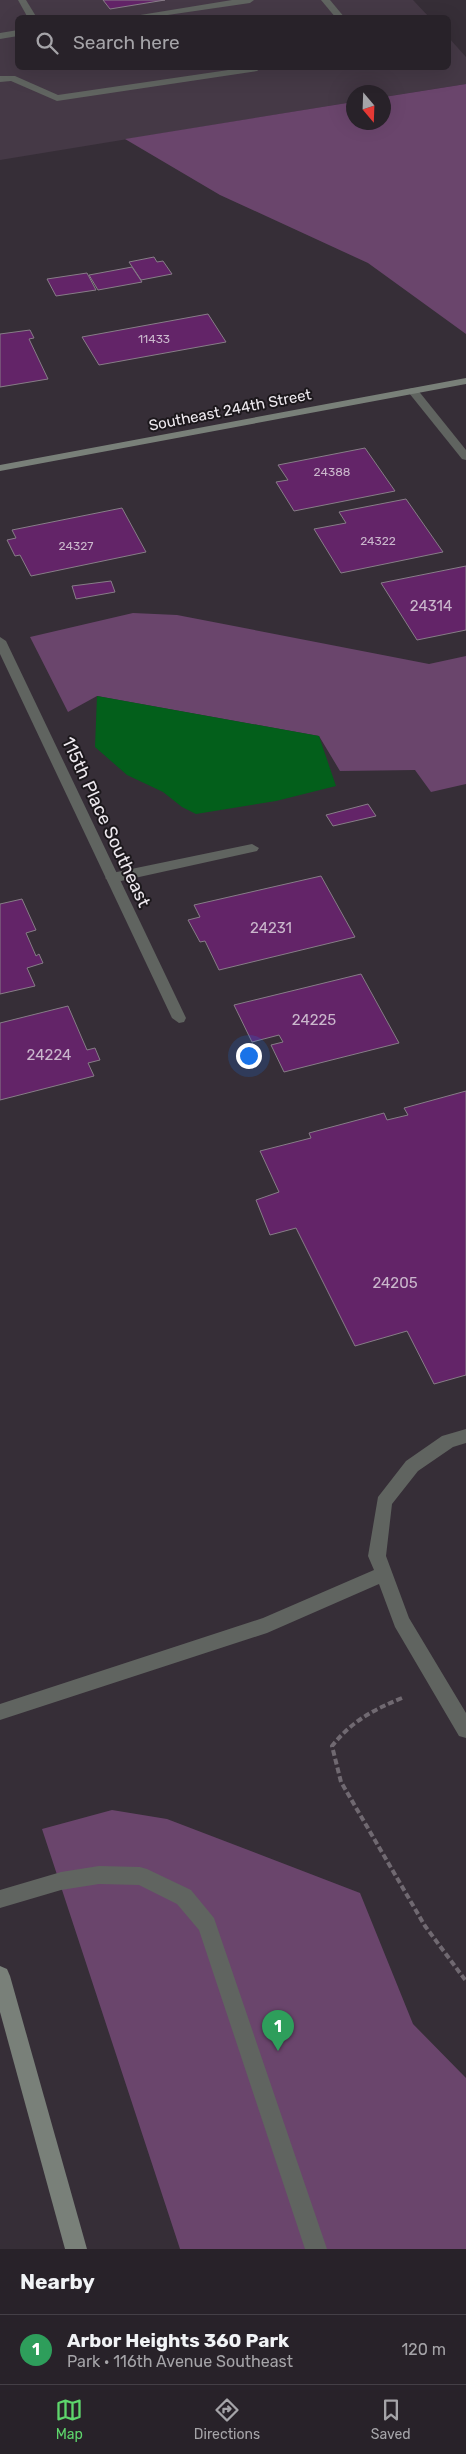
<!DOCTYPE html>
<meta charset="utf-8">
<style>
:root{--surface:#282229;--page:#302a31;--text:#f1f3f6;--muted:#a5a4a8;--line:#443f46;--accent:#5ed56c}
body{margin:0;font-family:Rubik,sans-serif;background:var(--page);color:var(--text)}
.compass{position:absolute;left:346px;top:85px;width:45px;height:45px;border-radius:50%;background:var(--surface);box-shadow:0 5px 20px #0002;rotate:161deg}
.you{position:absolute;left:248px;top:1055px;width:18px;height:18px;margin:-12px;border:4px solid #fff;border-radius:50%;background:#1a73e8;box-shadow:0 0 0 8px #1a73e833}
.badge{display:grid;place-items:center;width:32px;height:32px;border-radius:50%;background:var(--accent);color:#fff;font-size:16px;font-weight:700}
.pin{position:absolute;translate:-50% -41px;filter:drop-shadow(0 1px 2px #0008)}
.pin::after{content:'';position:absolute;top:26px;width:18px;height:15px;background:inherit;clip-path:polygon(0 0,100% 0,50% 100%)}
.list{margin:0;padding:0;list-style:none}
h2{display:flex;justify-content:space-between;align-items:center;height:65px;margin:0;padding:0 20px;font-size:21px}
h2 small{font-size:16px;font-weight:400;color:var(--muted)}
.list li{display:grid;grid-template-columns:32px 1fr auto;gap:15px;align-items:center;box-sizing:border-box;height:70px;padding:0 20px;border-top:1px solid var(--line)}
.list b{display:block;font-size:19px;white-space:nowrap}
.list p{margin:0;font-size:16px;white-space:nowrap;color:var(--muted)}
.list em{font-size:16px;font-style:normal;color:var(--muted)}
.icon{flex:none;width:28px;height:28px;fill:none;stroke:currentColor;stroke-width:2;stroke-linecap:round;stroke-linejoin:round}
.map{position:relative;flex:none;width:466px;height:2249px;overflow:hidden}
.search{position:absolute;background:var(--surface);box-shadow:0 5px 20px #0002;left:15px;right:15px;top:15px;height:55px;display:flex;align-items:center;gap:12px;box-sizing:border-box;padding:0 18px;border-radius:8px;color:var(--muted);font-size:19px}
.sheet{height:135px;background:var(--surface)}
nav{display:flex;justify-content:space-around;align-items:center;box-sizing:border-box;height:70px;border-top:1px solid var(--line);background:var(--surface);font-size:14px;color:var(--muted)}
nav a{display:grid;justify-items:center;gap:2px}
nav .on{color:var(--accent)}
.map>svg:first-child{display:block}
</style>
<div class="map">
<svg width="466" height="2249" viewBox="0 0 466 2249">
<rect width="100%" height="100%" fill="#362e37"/>
<polygon fill="#453946" points="0,0 413,0 429,17 18,18 18,68 448,68 449,38 466,57 466,84 384,97 384,92 354,92 353,102 0,160"/>
<g fill="#6a456c">
<polygon points="466,84 466,334 368,263 220,195 125,139 353,102 354,122 384,122 384,97"/>
<polygon points="133,613 177,615 429,664 466,656 466,784 431,792 415,770 340,771 319,736 97,696 68,712 30,637"/>
<polygon points="112,1810 167,1819 360,1893 413,2024 466,2078 466,2249 180,2249 42,1829"/>
</g>
<polygon fill="#035f1b" points="97,696 319,736 336,786 276,801 196,814 182,807 163,792 127,775 95,747"/>
<g fill="#632468" stroke="#877d87">
<polygon points="103,0 165,0 110,9"/>
<polygon points="154,257 157,262 163,261 172,274 141,280 129,262"/>
<polygon points="132,267 142,282 98,290 89,275"/>
<polygon points="87,273 96,290 56,296 47,279"/>
<polygon points="208,314 226,342 99,365 82,337"/>
<polygon points="30,330 34,338 29,339 48,379 0,387 0,334"/>
<polygon points="365,448 395,491 294,511 276,482 288,480 278,465"/>
<polygon points="406,499 443,552 341,573 314,529 346,523 339,512"/>
<polygon points="122,508 146,552 31,576 20,555 15,556 7,540 16,538 12,530"/>
<polygon points="466,566 466,630 417,640 381,583"/>
<polygon points="111,581 115,592 76,599 72,586"/>
<polygon points="368,804 376,816 333,826 326,815"/>
<polygon points="321,876 355,937 219,970 205,941 200,942 188,920 200,917 194,905"/>
<polygon points="22,899 36,930 26,933 36,956 39,954 43,963 27,968 35,986 0,994 0,904"/>
<polygon points="361,974 399,1043 284,1072 271,1045 283,1042 279,1035 252,1042 234,1005"/>
<polygon points="68,1006 87,1050 95,1048 100,1060 88,1063 94,1076 0,1100 0,1023"/>
<polygon points="466,1091 466,1375 434,1384 407,1331 355,1346 296,1228 270,1235 256,1200 279,1192 260,1151 311,1138 309,1133 384,1113 387,1120 408,1115 404,1108"/>
</g>
<g fill="none" stroke-linecap="round" stroke-linejoin="round">
<path stroke="#706971" stroke-width="4" stroke-dasharray="6 3" stroke-linecap="butt" d="M402,1698C373,1710 352,1721 332,1746L341,1782L425,1926L466,1981"/>
<g fill="#606460" fill-rule="evenodd">
<polygon points="18,0 26,0 37,18 28,18"/>
<polygon points="232,0 254,0 250,3 147,18 122,18"/>
<polygon points="321,0 330,0 345,18 336,18"/>
<polygon points="18,30 18,36 0,39 0,33"/>
<polygon points="242,68 261,68 257,71 57,101 11,81 0,82 0,76 15,76 58,95"/>
<polygon points="252,844 259,848 257,851 112,883 105,878 112,873"/>
<polygon points="466,1429 466,1443 453,1447 418,1471 392,1504 386,1556 409,1618 466,1713 466,1738 459,1736 395,1627 379,1584 267,1633 0,1720 0,1704 263,1618 374,1570 368,1556 378,1497 406,1461 442,1436"/>
<polygon points="99,1866 140,1867 147,1869 191,1890 214,1918 327,2249 305,2249 199,1930 177,1904 139,1885 99,1884 61,1890 0,1908 0,1890 61,1872"/>
</g>
<g fill="#606460" fill-rule="evenodd">
<polygon points="413,388 417,389 466,450 466,460 462,459 409,393 409,389"/>
<polygon points="0,637 6,641 186,1018 184,1022 179,1023 172,1018 0,654"/>
</g>
<g fill="#798079" fill-rule="evenodd">
<polygon points="466,378 466,384 0,471 0,465"/>
<polygon points="0,1966 7,1969 10,1976 87,2249 65,2249 0,2012"/>
</g>
</g>
<g text-anchor="middle" stroke-width="4" stroke-linejoin="round" paint-order="stroke">
<g font-size="12" fill="#cab7cc">
<text x="154" y="343">11433</text>
<text x="332" y="476">24388</text>
<text x="378" y="545">24322</text>
<text x="76" y="550">24327</text>
</g>
<g font-size="15" fill="#ede8ee" stroke="#1c181c">
<text transform="translate(230 410) rotate(-11)" y="5">Southeast 244th Street</text>
</g>
<g font-size="15" fill="#cab7cc">
<text x="431" y="611">24314</text>
<text x="271" y="933">24231</text>
<text x="314" y="1025">24225</text>
<text x="49" y="1060">24224</text>
<text x="395" y="1288">24205</text>
</g>
<g font-size="18" fill="#ede8ee" stroke="#1c181c">
<text transform="translate(106 822) rotate(65)" y="6">115th Place Southeast</text>
</g>
</g>
</svg>
<svg class="compass" viewBox="-18 -18 36 36"><path d="M0-13l5 13h-10z" fill="#e53935"/><path d="M0 13l5-13h-10z" fill="#a5a4a8"/></svg>
<div class="you"></div>
<div class="pin badge" style="left:278px;top:2051px;background:#2e9e5b">1</div>
<div class="search"><svg class="icon" aria-label="search" viewBox="0 0 24 24"><circle cx="10" cy="10" r="6"/><path d="M15 15l6 6"/></svg>Search here</div>
</div>
<section class="sheet">
<h2>Nearby<small></small></h2>
<ul class="list">
<li><span class="badge" style="background:#2e9e5b">1</span><div><b>Arbor Heights 360 Park</b><p>Park · 116th Avenue Southeast</p></div><em>120 m</em></li>
</ul>
</section>
<nav>
<a class="on"><svg class="icon" aria-label="map" viewBox="0 0 24 24"><path d="M3 6l6-2 6 2 6-2v14l-6 2-6-2-6 2zM9 4v14M15 6v14"/></svg>Map</a>
<a><svg class="icon" aria-label="directions" viewBox="0 0 24 24"><path d="M12 3l9 9-9 9-9-9zM9 14v-3h6M13 9l2 2-2 2"/></svg>Directions</a>
<a><svg class="icon" aria-label="saved" viewBox="0 0 24 24"><path d="M7 4h10v16l-5-4-5 4z"/></svg>Saved</a>
</nav>
